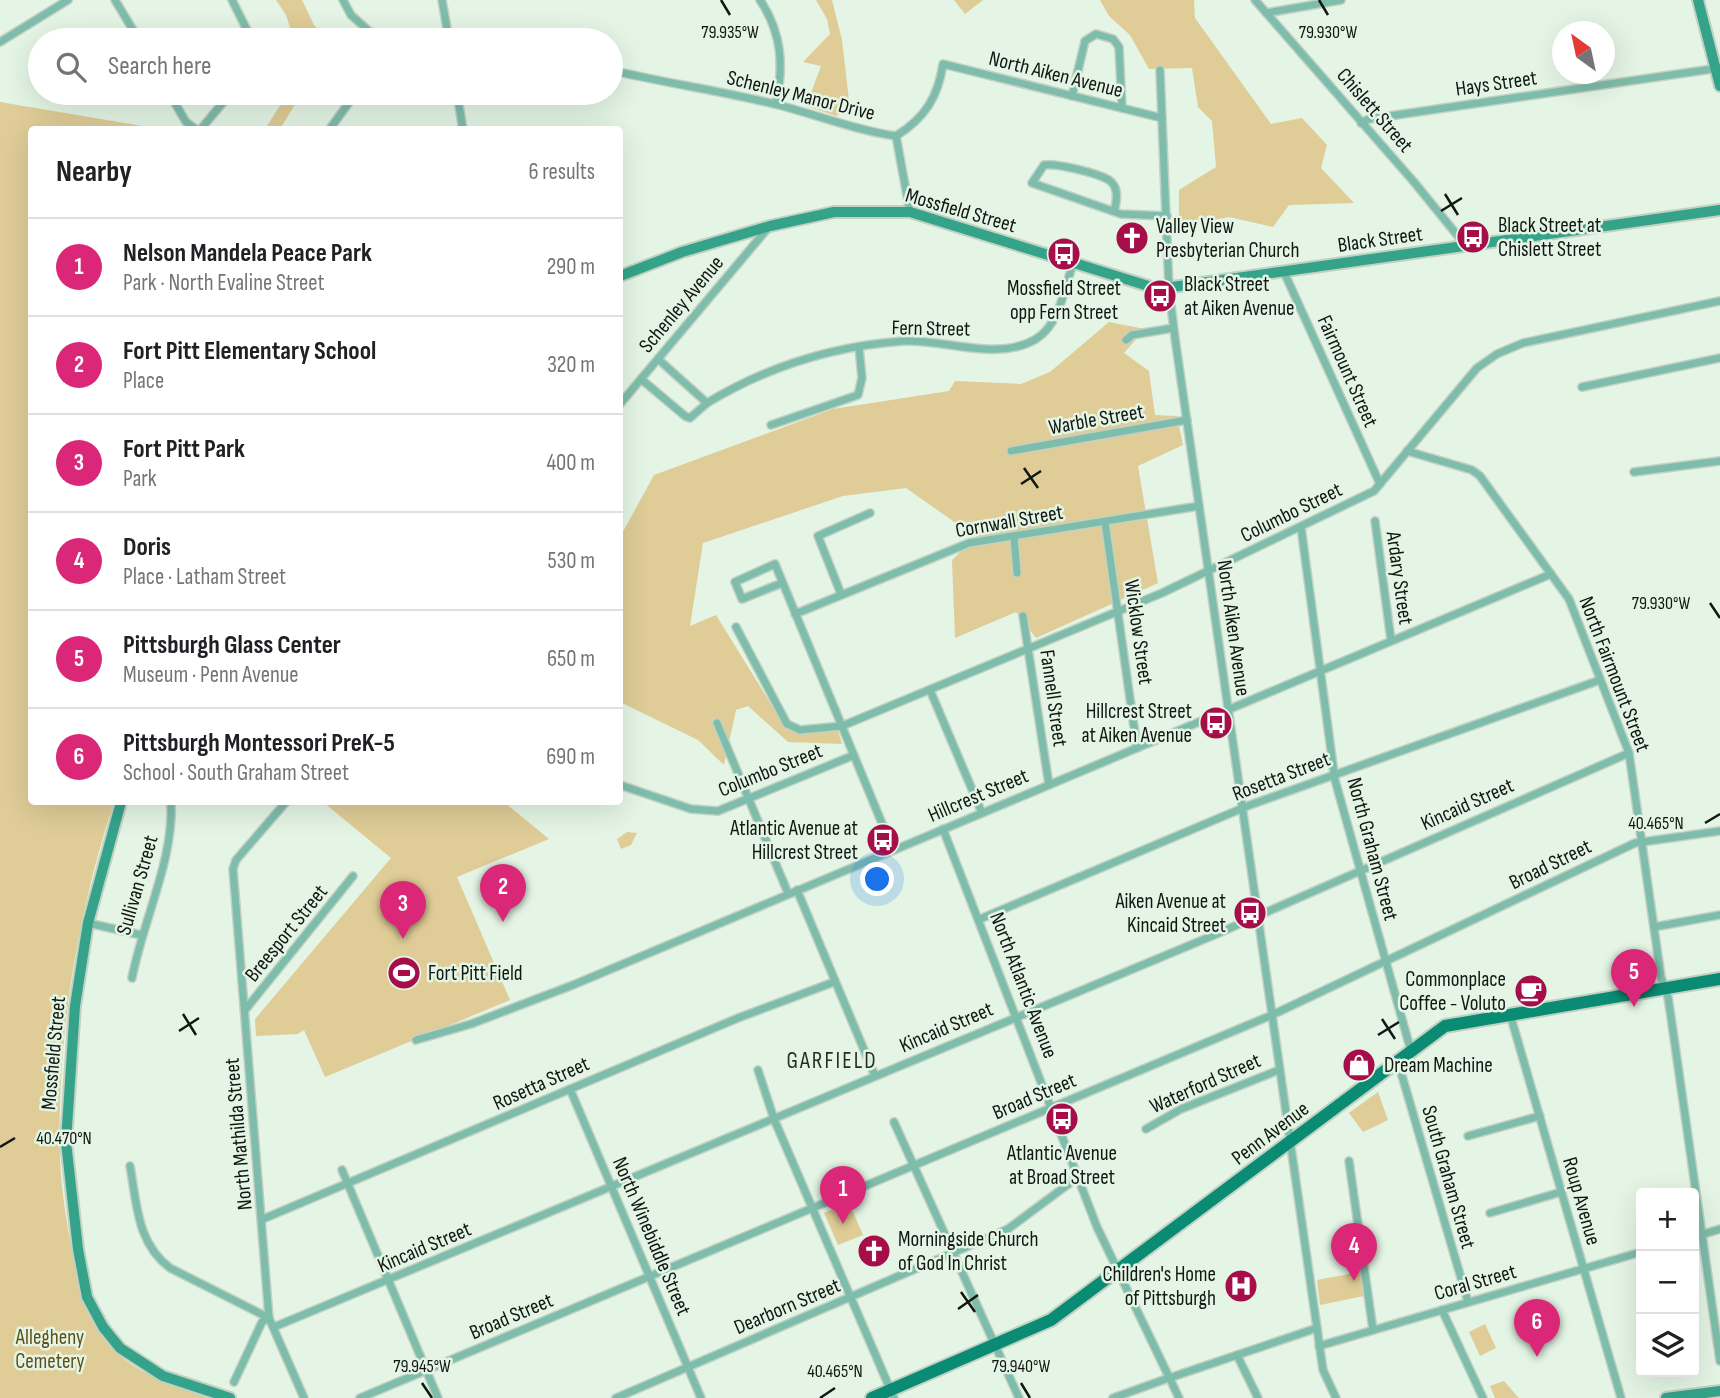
<!DOCTYPE html>
<meta charset="utf-8">
<style>
:root{--surface:#fff;--page:#f6f6f6;--text:#202124;--muted:#757577;--line:#e0e0e0;--accent:#db2777}
body{margin:0;font-family:"Sofia Sans Condensed",sans-serif;background:var(--page);color:var(--text)}
.controls{position:absolute;right:21px;bottom:21px;display:grid;overflow:hidden;border-radius:7px;box-shadow:0 7px 28px #0002}
.controls button{width:63px;height:63px;display:grid;place-items:center;padding:0;border:0;border-bottom:2px solid var(--line);background:var(--surface);color:var(--text);font:35px sans-serif}
.compass{position:absolute;left:1552px;top:21px;width:63px;height:63px;border-radius:50%;background:var(--surface);box-shadow:0 7px 28px #0002;rotate:327deg}
.you{position:absolute;left:878px;top:880px;width:24px;height:24px;margin:-18px;border:5px solid #fff;border-radius:50%;background:#1a73e8;box-shadow:0 0 0 10px #1a73e833}
.badge{display:grid;place-items:center;width:46px;height:46px;border-radius:50%;background:var(--accent);color:#fff;font-size:23px;font-weight:700}
.pin{position:absolute;translate:-50% -58px;filter:drop-shadow(0 2px 4px #0008)}
.pin::after{content:'';position:absolute;top:37px;width:24px;height:21px;background:inherit;clip-path:polygon(0 0,100% 0,50% 100%)}
.list{margin:0;padding:0;list-style:none}
h2{display:flex;justify-content:space-between;align-items:center;height:91px;margin:0;padding:0 28px;font-size:30px}
h2 small{font-size:23px;font-weight:400;color:var(--muted)}
.list li{display:grid;grid-template-columns:46px 1fr auto;gap:21px;align-items:center;box-sizing:border-box;height:98px;padding:0 28px;border-top:2px solid var(--line)}
.list b{display:block;font-size:26px;white-space:nowrap}
.list p{margin:0;font-size:23px;white-space:nowrap;color:var(--muted)}
.list em{font-size:23px;font-style:normal;color:var(--muted)}
.icon{flex:none;width:38px;height:38px;fill:none;stroke:currentColor;stroke-width:2;stroke-linecap:round;stroke-linejoin:round}
.map{position:relative;flex:none;width:1720px;height:1398px;overflow:hidden}
.search{position:absolute;background:var(--surface);box-shadow:0 7px 28px #0002;left:28px;top:28px;width:595px;height:77px;display:flex;align-items:center;gap:18px;box-sizing:border-box;padding:0 24px;border-radius:38px;color:var(--muted);font-size:26px}
.panel{position:absolute;background:var(--surface);box-shadow:0 7px 28px #0002;left:28px;top:126px;width:595px;height:679px;border-radius:7px}
.map>svg:first-child{display:block}
</style>
<div class="map">
<svg width="1720" height="1398" viewBox="0 0 1720 1398">
<rect width="100%" height="100%" fill="#e4f5e5"/>
<g fill="#dfcc97">
<polygon points="276,0 302,0 314,25 329,40 294,40 286,15"/>
<polygon points="816,0 832,0 842,40 850,109 836,116 806,106 821,66 803,62 830,34 827,19"/>
<polygon points="954,0 983,0 965,14"/>
<polygon points="1100,0 1194,0 1195,18 1271,124 1302,118 1327,145 1321,168 1354,203 1289,205 1273,227 1229,217 1179,227 1179,190 1216,167 1212,121 1198,107 1192,68 1149,69 1130,35 1109,16"/>
<polygon points="288,93 302,93 280,129 265,129"/>
<path d="M0,102L160,129L32,130V802H114C77,914 56,1040 60,1159C62,1203 71,1248 80,1291C101,1360 145,1376 208,1398H0Z"/>
<polygon points="1109,322 1145,329 1124,353 1149,371 1155,415 1177,416 1183,445 1138,466 1158,583 1036,638 1016,612 955,638 952,560 983,530 973,523 960,526 906,488 843,496 703,543 690,626 716,615 787,730 838,730 842,744 788,742 748,706 736,710 724,765 698,740 620,702 620,613 622,610 620,537 654,475 833,409 949,391 955,381 1021,384 1050,372"/>
<polygon points="323,802 504,802 549,839 457,877 510,1000 325,1077 304,1030 298,1034 256,1036 255,1019 391,858"/>
<polygon points="627,832 637,833 631,845 621,849 617,839"/>
<polygon points="1378,1092 1388,1120 1363,1132 1349,1113"/>
<polygon points="849,1203 863,1235 838,1245 824,1213"/>
<polygon points="1360,1272 1364,1296 1320,1305 1317,1280"/>
<polygon points="1485,1324 1496,1348 1480,1356 1469,1332"/>
<polygon points="1504,1381 1518,1397 1519,1398 1495,1398 1490,1386"/>
</g>
<g fill="none" stroke-linecap="round" stroke-linejoin="round">
<defs>
<g id="street">
<polyline points="115,0 139,40"/>
<polyline points="232,0 252,40"/>
<polyline points="343,0 351,15 379,40"/>
<polyline points="442,0 449,40"/>
<path d="M760,0C782,33 784,66 776,104"/>
<polyline points="1255,0 1414,182 1466,246"/>
<polyline points="1266,13 1341,0"/>
<polyline points="423,40 467,37 486,40"/>
<polyline points="0,42 68,0"/>
<path d="M611,70C664,83 717,90 770,103C813,113 853,130 896,136C925,118 938,97 943,64L1162,118"/>
<polyline points="1160,70 1169,289 1175,338 1323,1370 1336,1398"/>
<polyline points="169,93 186,122 197,130"/>
<polyline points="457,93 463,130"/>
<polyline points="1072,96 1085,41 1096,34 1113,39 1119,47 1122,108"/>
<polyline points="1361,123 1369,119 1719,68"/>
<polyline points="200,130 231,93"/>
<polyline points="329,130 356,93"/>
<polyline points="896,136 910,212"/>
<path d="M1114,211C1117,201 1119,187 1109,180C1097,173 1057,163 1044,165L1032,183L1121,214L1167,216"/>
<polyline points="1284,272 1380,484"/>
<polyline points="1126,340 1132,335 1173,328"/>
<polyline points="641,379 685,416 690,418 707,403 658,359"/>
<polyline points="1582,387 1720,358"/>
<path d="M707,403C768,366 833,346 904,341C945,339 998,362 1036,339C1060,324 1064,289 1073,264"/>
<polyline points="620,404 768,228"/>
<polyline points="771,425 858,395 862,378 859,347"/>
<polyline points="1011,451 1187,420"/>
<polyline points="1407,451 1472,470 1480,476 1569,599 1629,753 1661,977 1668,997 1674,1038 1720,1361"/>
<polyline points="1634,472 1720,461"/>
<polyline points="1375,521 1391,640"/>
<polyline points="1105,522 1137,748"/>
<polyline points="1301,527 1335,780 1411,1051"/>
<polyline points="1014,537 1017,573"/>
<polyline points="782,583 742,599 735,582 775,564 893,850"/>
<polyline points="841,594 818,536 870,513"/>
<polyline points="795,614 969,543 1199,506"/>
<polyline points="1023,616 1049,785"/>
<polyline points="736,627 787,724 800,730 842,726 1162,593 1374,491 1477,368 1497,354 1523,343 1720,301"/>
<polyline points="930,690 982,813"/>
<polyline points="717,723 788,893"/>
<polyline points="620,785 691,809 718,811 852,756"/>
<polyline points="286,802 236,860 233,869 269,1318 304,1398"/>
<polyline points="943,829 1097,1227 1168,1375"/>
<polyline points="797,890 875,1076"/>
<polyline points="980,919 1250,805 1600,680"/>
<polyline points="88,923 141,935"/>
<polyline points="1654,927 1720,915"/>
<path d="M132,978C143,920 174,860 171,802"/>
<polyline points="245,1010 353,876"/>
<polyline points="1510,1014 1621,1398"/>
<polyline points="416,1040 471,1024 573,985 1551,574"/>
<polyline points="1398,1062 1468,1302"/>
<polyline points="758,1070 774,1119 894,1398"/>
<polyline points="570,1089 701,1398"/>
<polyline points="894,1122 1019,1398"/>
<polyline points="1146,1129 1181,1109 1279,1070"/>
<polyline points="1468,1136 1540,1116"/>
<polyline points="1349,1161 1373,1330"/>
<path d="M130,1166C137,1205 137,1243 170,1268L269,1318"/>
<polyline points="342,1170 438,1398"/>
<polyline points="1490,1213 1561,1192"/>
<polyline points="263,1219 738,1018 834,982"/>
<polyline points="1694,1237 1720,1229"/>
<polyline points="1442,1310 1483,1398"/>
<polyline points="274,1327 1212,936 1629,753"/>
<polyline points="1319,1346 1641,1252"/>
<polyline points="1237,1355 1258,1398"/>
<polyline points="1172,1377 1317,1328"/>
<polyline points="1171,1381 1179,1398"/>
<polyline points="234,1382 262,1322 269,1318"/>
<polyline points="360,1398 1272,1015 1635,843 1720,831"/>
<polyline points="616,1398 1008,1229 1078,1177"/>
<polyline points="1113,1398 1166,1379"/>
</g>
<g id="secondary">
<polyline points="1698,0 1720,86"/>
<polyline points="620,276 682,252 770,226 834,212 910,212 1158,289 1720,210"/>
<polyline points="121,802 88,923 75,1006 66,1142 78,1249 87,1297 103,1327 120,1348 163,1376 230,1398"/>
<polyline points="1666,1398 1720,1391"/>
</g>
<polyline id="primary" points="872,1398 1051,1320 1445,1026 1720,979"/>
</defs>
<use href="#street" stroke="#c2d1c3" stroke-width="10"/>
<use href="#secondary" stroke="#c2d1c3" stroke-width="14"/>
<use href="#primary" stroke="#c2d1c3" stroke-width="16"/>
<use href="#street" stroke="#7ebdab" stroke-width="7"/>
<use href="#secondary" stroke="#34a38a" stroke-width="10"/>
<use href="#primary" stroke="#0a8b73" stroke-width="12"/>
</g>
<path fill="none" stroke="#111712" stroke-width="2.5" d="M721,0L730,15M1319,0L1328,15M1445,194L1458,215M1441,211L1462,198M1024,468L1038,488M1021,484L1041,471M1710,603L1720,618M1705,823L1720,814M183,1014L196,1035M1382,1019L1395,1039M179,1031L199,1018M1378,1035L1399,1022M0,1147L15,1138M961,1292L975,1312M958,1309L978,1295M422,1383L432,1398M1021,1383L1030,1398M820,1398L835,1388"/>
<defs>
<symbol id="bus-disc" viewBox="-11 -11 22 22"><circle r="9.5" fill="#a50e49" stroke="#e4f5e5"/><path d="M-5-6H5V4H4V6H2V4H-2V6H-4V4H-5ZM-3.5-4V0h7V-4ZM-3.5 1.2v1.5H-2V1.2ZM2 1.2v1.5H3.5V1.2Z" fill="#fff"/></symbol>
<symbol id="church-disc" viewBox="-11 -11 22 22"><circle r="9.5" fill="#a50e49" stroke="#e4f5e5"/><path d="M-1.2-6h2.4v3.5h3.3v2.4h-3.3V6h-2.4V-.1h-3.3v-2.4h3.3Z" fill="#fff"/></symbol>
<symbol id="stadium-disc" viewBox="-11 -11 22 22"><circle r="9.5" fill="#a50e49" stroke="#e4f5e5"/><path d="M0-5a6.5 5 0 1 0 0 10a6.5 5 0 1 0 0-10ZM-3.5-1.8h7v3.6h-7Z" fill="#fff"/></symbol>
<symbol id="cafe-disc" viewBox="-11 -11 22 22"><circle r="9.5" fill="#a50e49" stroke="#e4f5e5"/><path d="M-5.5-4.5H6V0H3Q3 3.5 0 3.5H-2.5Q-5.5 3.5-5.5 0ZM3-3.2v2h1.7v-2ZM-6 4.5H4V6H-6Z" fill="#fff"/></symbol>
<symbol id="shop-disc" viewBox="-11 -11 22 22"><circle r="9.5" fill="#a50e49" stroke="#e4f5e5"/><path d="M-5-2.5h2.3a2.7 3.5 0 0 1 5.4 0H5L5.5 6h-11ZM-1.5-2.5h3a1.5 2.3 0 0 0-3 0Z" fill="#fff"/></symbol>
<symbol id="hospital-disc" viewBox="-11 -11 22 22"><circle r="9.5" fill="#a50e49" stroke="#e4f5e5"/><path d="M-5-5h3v3.5h4V-5h3V5h-3V1.5h-4V5h-3Z" fill="#fff"/></symbol>
</defs>
<g fill-rule="evenodd">
<use href="#bus-disc" x="1454" y="218" width="38" height="38"/>
<use href="#church-disc" x="1113" y="219" width="38" height="38"/>
<use href="#bus-disc" x="1045" y="235" width="38" height="38"/>
<use href="#bus-disc" x="1141" y="277" width="38" height="38"/>
<use href="#bus-disc" x="1197" y="704" width="38" height="38"/>
<use href="#bus-disc" x="864" y="821" width="38" height="38"/>
<use href="#bus-disc" x="1231" y="894" width="38" height="38"/>
<use href="#stadium-disc" x="385" y="954" width="38" height="38"/>
<use href="#cafe-disc" x="1512" y="972" width="38" height="38"/>
<use href="#shop-disc" x="1340" y="1046" width="38" height="38"/>
<use href="#bus-disc" x="1043" y="1100" width="38" height="38"/>
<use href="#church-disc" x="855" y="1232" width="38" height="38"/>
<use href="#hospital-disc" x="1222" y="1267" width="38" height="38"/>
</g>
<g text-anchor="middle" stroke-width="5" stroke-linejoin="round" paint-order="stroke">
<g font-size="21" fill="#111712" stroke="#e4f5e5">
<text transform="translate(1056 74) rotate(14)" y="7">North Aiken Avenue</text>
<text transform="translate(1496 83) rotate(-8)" y="7">Hays Street</text>
<text transform="translate(801 95) rotate(14)" y="7">Schenley Manor Drive</text>
<text transform="translate(1375 110) rotate(49)" y="7">Chislett Street</text>
<text transform="translate(961 210) rotate(16)" y="7">Mossfield Street</text>
<text transform="translate(1380 239) rotate(-8)" y="7">Black Street</text>
<text transform="translate(681 304) rotate(-50)" y="7">Schenley Avenue</text>
<text transform="translate(931 328) rotate(1)" y="7">Fern Street</text>
<text transform="translate(1348 371) rotate(66)" y="7">Fairmount Street</text>
<text transform="translate(1096 419) rotate(-10)" y="7">Warble Street</text>
<text transform="translate(1291 512) rotate(-26)" y="7">Columbo Street</text>
<text transform="translate(1009 521) rotate(-10)" y="7">Cornwall Street</text>
<text transform="translate(1400 578) rotate(82)" y="7">Ardary Street</text>
<text transform="translate(1234 628) rotate(82)" y="7">North Aiken Avenue</text>
<text transform="translate(1139 632) rotate(82)" y="7">Wicklow Street</text>
<text transform="translate(1615 674) rotate(69)" y="7">North Fairmount Street</text>
<text transform="translate(1054 698) rotate(82)" y="7">Fannell Street</text>
<text transform="translate(770 770) rotate(-22)" y="7">Columbo Street</text>
<text transform="translate(1281 776) rotate(-21)" y="7">Rosetta Street</text>
<text transform="translate(978 795) rotate(-23)" y="7">Hillcrest Street</text>
<text transform="translate(1467 804) rotate(-24)" y="7">Kincaid Street</text>
<text transform="translate(1373 849) rotate(75)" y="7">North Graham Street</text>
<text transform="translate(1550 864) rotate(-26)" y="7">Broad Street</text>
<text transform="translate(137 885) rotate(-74)" y="7">Sullivan Street</text>
<text transform="translate(286 933) rotate(-51)" y="7">Breesport Street</text>
<text transform="translate(1024 985) rotate(69)" y="7">North Atlantic Avenue</text>
<text transform="translate(946 1027) rotate(-23)" y="7">Kincaid Street</text>
<text transform="translate(53 1053) rotate(-85)" y="7">Mossfield Street</text>
<text transform="translate(541 1083) rotate(-24)" y="7">Rosetta Street</text>
<text transform="translate(1205 1083) rotate(-24)" y="7">Waterford Street</text>
<text transform="translate(1034 1096) rotate(-23)" y="7">Broad Street</text>
<text transform="translate(1270 1133) rotate(-37)" y="7">Penn Avenue</text>
<text transform="translate(238 1134) rotate(-95)" y="7">North Mathilda Street</text>
<text transform="translate(1449 1177) rotate(74)" y="7">South Graham Street</text>
<text transform="translate(1582 1201) rotate(74)" y="7">Roup Avenue</text>
<text transform="translate(652 1236) rotate(67)" y="7">North Winebiddle Street</text>
<text transform="translate(424 1247) rotate(-23)" y="7">Kincaid Street</text>
<text transform="translate(1475 1282) rotate(-16)" y="7">Coral Street</text>
<text transform="translate(787 1306) rotate(-23)" y="7">Dearborn Street</text>
<text transform="translate(511 1316) rotate(-23)" y="7">Broad Street</text>
</g>
<g font-size="21" fill="#111712" stroke="#e4f5e5" text-anchor="start">
<text x="1498" y="232">Black Street at<tspan x="1498" dy="24">Chislett Street</tspan></text>
<text x="1156" y="233">Valley View<tspan x="1156" dy="24">Presbyterian Church</tspan></text>
<text x="1184" y="291">Black Street<tspan x="1184" dy="24">at Aiken Avenue</tspan></text>
<text x="1064" y="295" text-anchor="middle">Mossfield Street<tspan x="1064" dy="24">opp Fern Street</tspan></text>
<text x="1192" y="718" text-anchor="end">Hillcrest Street<tspan x="1192" dy="24">at Aiken Avenue</tspan></text>
<text x="858" y="835" text-anchor="end">Atlantic Avenue at<tspan x="858" dy="24">Hillcrest Street</tspan></text>
<text x="1226" y="908" text-anchor="end">Aiken Avenue at<tspan x="1226" dy="24">Kincaid Street</tspan></text>
<text x="428" y="980">Fort Pitt Field</text>
<text x="1506" y="986" text-anchor="end">Commonplace<tspan x="1506" dy="24">Coffee - Voluto</tspan></text>
<text x="1384" y="1072">Dream Machine</text>
<text x="1062" y="1160" text-anchor="middle">Atlantic Avenue<tspan x="1062" dy="24">at Broad Street</tspan></text>
<text x="898" y="1246">Morningside Church<tspan x="898" dy="24">of God In Christ</tspan></text>
<text x="1216" y="1281" text-anchor="end">Children's Home<tspan x="1216" dy="24">of Pittsburgh</tspan></text>
</g>
<g font-size="21" fill="#614f19" stroke="#e4f5e5">
<text x="50" y="1344">Allegheny<tspan x="50" dy="24">Cemetery</tspan></text>
</g>
<g font-size="23" letter-spacing="2" fill="#223023" stroke="#e4f5e5">
<text x="832" y="1068">GARFIELD</text>
</g>
</g>
<g font-size="18" text-anchor="middle" fill="#111712" stroke="#e4f5e5" stroke-width="5" stroke-linejoin="round" paint-order="stroke">
<text x="730" y="38">79.935°W</text>
<text x="1328" y="38">79.930°W</text>
<text x="1661" y="609">79.930°W</text>
<text x="1656" y="829">40.465°N</text>
<text x="64" y="1144">40.470°N</text>
<text x="422" y="1372">79.945°W</text>
<text x="1021" y="1372">79.940°W</text>
<text x="835" y="1377">40.465°N</text>
</g>
</svg>
<div class="controls">
<button>+</button>
<button>−</button>
<button><svg class="icon" aria-label="layers" viewBox="0 0 24 24"><path d="M12 4l9 5-9 5-9-5zM3 14l9 5 9-5"/></svg></button>
</div>
<svg class="compass" viewBox="-18 -18 36 36"><path d="M0-13l5 13h-10z" fill="#e53935"/><path d="M0 13l5-13h-10z" fill="#757577"/></svg>
<div class="you"></div>
<div class="pin badge" style="left:843px;top:1224px">1</div>
<div class="pin badge" style="left:503px;top:922px">2</div>
<div class="pin badge" style="left:403px;top:939px">3</div>
<div class="pin badge" style="left:1354px;top:1281px">4</div>
<div class="pin badge" style="left:1634px;top:1007px">5</div>
<div class="pin badge" style="left:1537px;top:1357px">6</div>
<div class="search"><svg class="icon" aria-label="search" viewBox="0 0 24 24"><circle cx="10" cy="10" r="6"/><path d="M15 15l6 6"/></svg>Search here</div>
<section class="panel">
<h2>Nearby<small>6 results</small></h2>
<ul class="list">
<li><span class="badge">1</span><div><b>Nelson Mandela Peace Park</b><p>Park · North Evaline Street</p></div><em>290 m</em></li>
<li><span class="badge">2</span><div><b>Fort Pitt Elementary School</b><p>Place</p></div><em>320 m</em></li>
<li><span class="badge">3</span><div><b>Fort Pitt Park</b><p>Park</p></div><em>400 m</em></li>
<li><span class="badge">4</span><div><b>Doris</b><p>Place · Latham Street</p></div><em>530 m</em></li>
<li><span class="badge">5</span><div><b>Pittsburgh Glass Center</b><p>Museum · Penn Avenue</p></div><em>650 m</em></li>
<li><span class="badge">6</span><div><b>Pittsburgh Montessori PreK-5</b><p>School · South Graham Street</p></div><em>690 m</em></li>
</ul>
</section>
</div>
